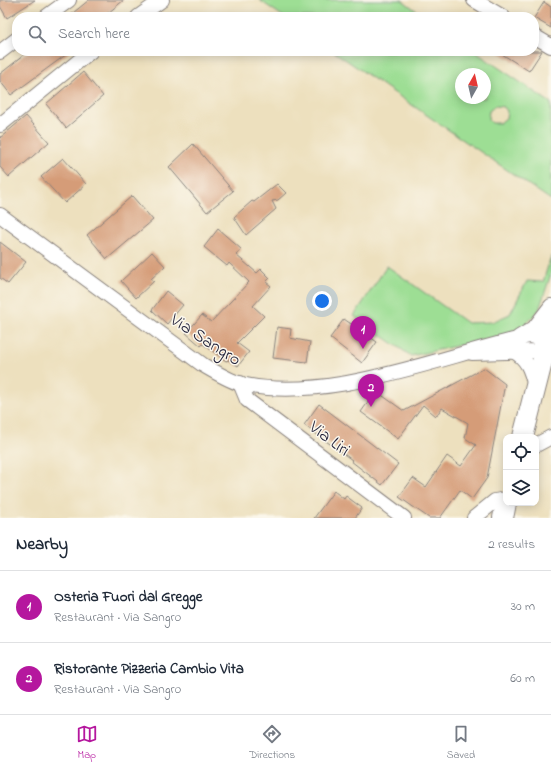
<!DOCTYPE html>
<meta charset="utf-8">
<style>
:root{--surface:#fff;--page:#f6f6f7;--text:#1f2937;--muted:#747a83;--line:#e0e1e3;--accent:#b5179e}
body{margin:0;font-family:"Indie Flower",sans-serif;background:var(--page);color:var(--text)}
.controls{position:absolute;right:12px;bottom:12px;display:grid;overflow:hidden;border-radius:8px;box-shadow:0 2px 10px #0003}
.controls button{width:36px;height:36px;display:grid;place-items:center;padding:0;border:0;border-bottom:1px solid var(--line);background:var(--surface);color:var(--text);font:20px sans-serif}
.compass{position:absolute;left:455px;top:68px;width:36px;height:36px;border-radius:50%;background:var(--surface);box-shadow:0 2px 10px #0003;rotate:8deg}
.you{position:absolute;left:322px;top:301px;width:14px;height:14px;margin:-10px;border:3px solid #fff;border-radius:50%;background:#1a73e8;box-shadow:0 0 0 6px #1a73e833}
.badge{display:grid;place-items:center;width:26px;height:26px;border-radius:50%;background:var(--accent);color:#fff;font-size:13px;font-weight:700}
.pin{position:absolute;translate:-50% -33px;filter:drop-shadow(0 1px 2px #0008)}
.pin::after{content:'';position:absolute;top:21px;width:14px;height:12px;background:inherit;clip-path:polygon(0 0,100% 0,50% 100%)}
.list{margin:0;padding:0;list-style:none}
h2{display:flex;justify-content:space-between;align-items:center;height:52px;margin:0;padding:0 16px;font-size:17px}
h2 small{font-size:13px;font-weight:400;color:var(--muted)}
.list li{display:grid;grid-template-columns:26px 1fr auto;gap:12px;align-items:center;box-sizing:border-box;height:72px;padding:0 16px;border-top:1px solid var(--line)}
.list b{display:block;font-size:15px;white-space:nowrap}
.list p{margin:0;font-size:13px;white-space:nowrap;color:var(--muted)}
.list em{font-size:13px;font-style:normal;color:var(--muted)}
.icon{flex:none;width:22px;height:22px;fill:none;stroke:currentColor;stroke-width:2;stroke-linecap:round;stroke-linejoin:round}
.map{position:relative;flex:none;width:551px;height:518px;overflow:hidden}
.search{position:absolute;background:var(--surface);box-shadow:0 2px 10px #0003;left:12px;right:12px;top:12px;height:44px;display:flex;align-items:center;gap:10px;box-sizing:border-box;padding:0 14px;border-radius:16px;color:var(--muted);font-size:15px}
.sheet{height:196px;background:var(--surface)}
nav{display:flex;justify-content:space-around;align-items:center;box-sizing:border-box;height:56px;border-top:1px solid var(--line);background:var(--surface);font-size:11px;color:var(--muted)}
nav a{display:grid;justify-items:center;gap:2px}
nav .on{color:var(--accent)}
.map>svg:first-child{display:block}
</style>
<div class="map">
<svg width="551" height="518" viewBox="0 0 551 518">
<rect width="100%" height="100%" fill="#fbf7ec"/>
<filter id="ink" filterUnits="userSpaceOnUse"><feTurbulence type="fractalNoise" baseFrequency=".025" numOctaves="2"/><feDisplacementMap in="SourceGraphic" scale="8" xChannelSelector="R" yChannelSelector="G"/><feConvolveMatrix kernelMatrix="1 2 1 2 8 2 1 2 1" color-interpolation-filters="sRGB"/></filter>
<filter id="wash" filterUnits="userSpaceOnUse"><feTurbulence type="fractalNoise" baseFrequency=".012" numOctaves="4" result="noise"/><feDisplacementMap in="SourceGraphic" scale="16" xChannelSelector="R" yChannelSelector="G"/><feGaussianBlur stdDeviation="0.9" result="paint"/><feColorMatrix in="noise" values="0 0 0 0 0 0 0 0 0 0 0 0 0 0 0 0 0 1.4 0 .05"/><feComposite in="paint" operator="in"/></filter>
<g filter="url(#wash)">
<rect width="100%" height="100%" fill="#ede0be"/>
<g fill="#9dde94" stroke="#608068" fill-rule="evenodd">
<polygon points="259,0 402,0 425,17 284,17"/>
<path d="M333,51H474L551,103V200ZM461,74H485V98H461ZM495,106L504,107L507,111L506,118L500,123H492L488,119L489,111Z"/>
<polygon points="551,256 551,274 539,310 524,326 506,335 411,356 354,316 387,266 467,323 492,322 510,314 527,281 543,282"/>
</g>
<g id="blocks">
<g fill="#d59c78">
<polygon points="0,0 35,0 7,18 0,6"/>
<polygon points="89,0 124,0 103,17 68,17"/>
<polygon points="544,2 551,7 551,28 534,18"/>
<polygon points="29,51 71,51 11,95 0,81 0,74"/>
<polygon points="497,51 542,51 529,71"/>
<polygon points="83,72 103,96 66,128 46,104"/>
<polygon points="26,116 49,142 9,177 0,167 0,138"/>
<polygon points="193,144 233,191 207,212 169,167"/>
<polygon points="63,158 86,184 65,203 41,177"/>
<polygon points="277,184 286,193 278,200 272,201 276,209 246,235 234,217 252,201 254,202"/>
<polygon points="132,196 153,220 107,259 87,235"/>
<polygon points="218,229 241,249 236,255 257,273 261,269 270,278 266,282 271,286 253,306 264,316 237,343 249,352 238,366 229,360 226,361 203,344 201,346 186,333 202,315 211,322 249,282 229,263 227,266 204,247"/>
<polygon points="0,242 26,262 8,284 0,278"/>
<polygon points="152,252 165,266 151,279 154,281 136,298 121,281"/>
<polygon points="166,291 183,305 167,324 152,310"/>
<polygon points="344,319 377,342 362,363 330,338"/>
<polygon points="277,327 291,329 290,338 310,342 307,362 273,358"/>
<polygon points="484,368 505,384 487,478 472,499 460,490 440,518 429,518 399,497 413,478 426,487 447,456 461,466 476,445 465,438 468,423 442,408 436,416 423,405 398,439 361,412 376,391 404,411"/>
<polygon points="319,404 398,464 382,485 351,461 352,460 304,425"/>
<polygon points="334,491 344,499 346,496 362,508 355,518 314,518"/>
</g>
</g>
</g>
<g filter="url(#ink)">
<use href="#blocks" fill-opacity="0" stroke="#88817c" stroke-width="1"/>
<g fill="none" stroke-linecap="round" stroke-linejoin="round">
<defs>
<g id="minor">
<polyline points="474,0 503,17"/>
<polyline points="46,17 69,0"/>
<polyline points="138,17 162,0"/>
<polyline points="534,36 551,46"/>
<polyline points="0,52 17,39"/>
<polyline points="0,125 91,51"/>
<path d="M0,215L203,365C215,372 228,380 241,384C330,404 443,355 530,336L548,341L535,351L472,353"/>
<polyline points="519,337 534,328 551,306"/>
<path d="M513,351C528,359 531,371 535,386"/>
<polyline points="240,383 247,400 404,518"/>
<polyline points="536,445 551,437"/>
<polyline points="474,518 495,501 506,499"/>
</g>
<g id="secondary">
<polyline points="523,437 551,327"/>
<polyline points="503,518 506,503"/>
</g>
</defs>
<use href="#minor" stroke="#88817c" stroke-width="16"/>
<use href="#secondary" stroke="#88817c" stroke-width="22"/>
<use href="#minor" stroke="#fff" stroke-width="14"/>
<use href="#secondary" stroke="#fff" stroke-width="20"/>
</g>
</g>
<g text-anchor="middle" stroke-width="3" stroke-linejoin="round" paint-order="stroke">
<g font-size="18" fill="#22223b" stroke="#fbf7ec">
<text transform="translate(206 339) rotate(33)" y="6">Via Sangro</text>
<text transform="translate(330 438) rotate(37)" y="6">Via Liri</text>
</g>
</g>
</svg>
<div class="controls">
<button><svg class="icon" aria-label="locate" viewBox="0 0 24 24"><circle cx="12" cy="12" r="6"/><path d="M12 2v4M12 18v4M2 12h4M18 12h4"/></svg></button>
<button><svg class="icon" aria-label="layers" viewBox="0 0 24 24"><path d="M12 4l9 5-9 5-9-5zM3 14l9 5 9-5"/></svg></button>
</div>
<svg class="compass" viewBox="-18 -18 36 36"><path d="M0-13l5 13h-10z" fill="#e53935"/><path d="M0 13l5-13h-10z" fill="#747a83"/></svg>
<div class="you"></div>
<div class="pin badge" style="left:363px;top:349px">1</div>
<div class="pin badge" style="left:371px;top:407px">2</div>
<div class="search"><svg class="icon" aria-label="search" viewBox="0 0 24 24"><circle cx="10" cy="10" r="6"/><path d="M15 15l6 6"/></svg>Search here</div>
</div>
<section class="sheet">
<h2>Nearby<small>2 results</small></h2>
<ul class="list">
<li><span class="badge">1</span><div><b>Osteria Fuori dal Gregge</b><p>Restaurant · Via Sangro</p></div><em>30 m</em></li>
<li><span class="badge">2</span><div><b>Ristorante Pizzeria Cambio Vita</b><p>Restaurant · Via Sangro</p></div><em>60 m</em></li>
</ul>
</section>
<nav>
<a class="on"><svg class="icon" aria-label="map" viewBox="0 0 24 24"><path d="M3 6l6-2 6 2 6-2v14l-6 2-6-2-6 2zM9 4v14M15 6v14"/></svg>Map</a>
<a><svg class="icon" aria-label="directions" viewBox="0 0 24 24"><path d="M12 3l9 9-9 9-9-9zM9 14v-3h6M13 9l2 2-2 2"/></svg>Directions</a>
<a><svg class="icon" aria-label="saved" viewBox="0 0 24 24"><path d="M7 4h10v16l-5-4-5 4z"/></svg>Saved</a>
</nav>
